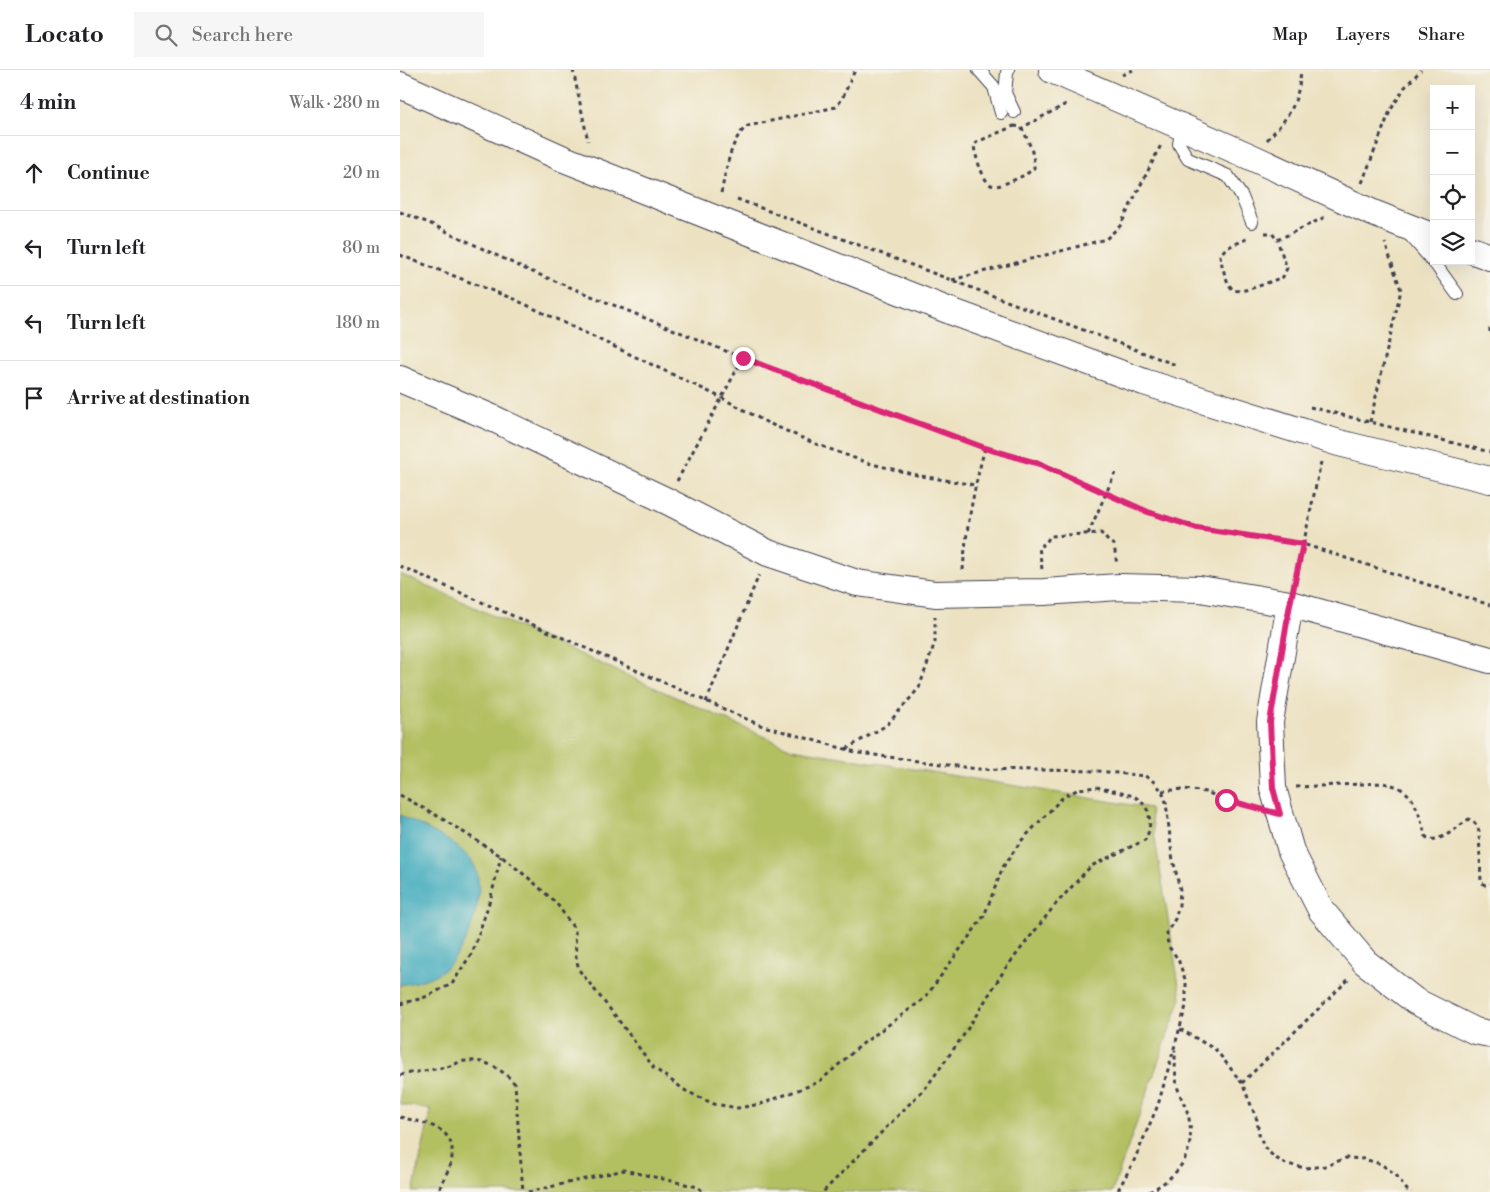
<!DOCTYPE html>
<meta charset="utf-8">
<style>
:root{--surface:#fff;--page:#f6f6f6;--text:#202124;--muted:#757577;--line:#e0e0e0}
body{margin:0;font-family:"Libre Bodoni",serif;background:var(--page);color:var(--text)}
.controls{position:absolute;right:15px;top:15px;display:grid;overflow:hidden;border-radius:0px;box-shadow:0 5px 20px #0002}
.controls button{width:45px;height:45px;display:grid;place-items:center;padding:0;border:0;border-bottom:1px solid var(--line);background:var(--surface);color:var(--text);font:25px sans-serif}
.stop{position:absolute;width:15px;height:15px;margin:-11px;border:4px solid #db2777;border-radius:50%;background:#fff}
.stop.end{background:#db2777;border-color:#fff;box-shadow:0 1px 5px #0008}
.list{margin:0;padding:0;list-style:none}
h2{display:flex;justify-content:space-between;align-items:center;height:65px;margin:0;padding:0 20px;font-size:21px}
h2 small{font-size:16px;font-weight:400;color:var(--muted)}
.list li{display:grid;grid-template-columns:32px 1fr auto;gap:15px;align-items:center;box-sizing:border-box;height:75px;padding:0 20px;border-top:1px solid var(--line)}
.list b{display:block;font-size:19px;white-space:nowrap}
.list em{font-size:16px;font-style:normal;color:var(--muted)}
.icon{flex:none;width:28px;height:28px;fill:none;stroke:currentColor;stroke-width:2;stroke-linecap:round;stroke-linejoin:round}
.map{position:relative;flex:none;width:1090px;height:1122px;overflow:hidden}
header{display:flex;align-items:center;gap:30px;box-sizing:border-box;height:70px;padding:0 25px;background:var(--surface);border-bottom:1px solid var(--line)}
header strong{font-size:24px}
nav{display:flex;gap:28px;margin-inline-start:auto;font-size:18px}
.search{width:350px;height:45px;background:var(--page);display:flex;align-items:center;gap:12px;box-sizing:border-box;padding:0 18px;border-radius:0px;color:var(--muted);font-size:19px}
main{display:flex}
aside{flex:1;background:var(--surface)}
.map>svg:first-child{display:block}
</style>
<header>
<strong>Locato</strong>
<div class="search"><svg class="icon" aria-label="search" viewBox="0 0 24 24"><circle cx="10" cy="10" r="6"/><path d="M15 15l6 6"/></svg>Search here</div>
<nav><a>Map</a><a>Layers</a><a>Share</a></nav>
</header>
<main>
<aside>
<h2>4 min<small>Walk · 280 m</small></h2>
<ul class="list">
<li><svg class="icon" aria-label="ahead" viewBox="0 0 24 24"><path d="M12 20V5M6 11l6-6 6 6"/></svg><div><b>Continue</b></div><em>20 m</em></li>
<li><svg class="icon" aria-label="left" viewBox="0 0 24 24"><path d="M17 20v-9H6M10 6l-5 5 5 5"/></svg><div><b>Turn left</b></div><em>80 m</em></li>
<li><svg class="icon" aria-label="left" viewBox="0 0 24 24"><path d="M17 20v-9H6M10 6l-5 5 5 5"/></svg><div><b>Turn left</b></div><em>180 m</em></li>
<li><svg class="icon" aria-label="arrive" viewBox="0 0 24 24"><path d="M6 21V4h12l-3 4 3 4H6"/></svg><div><b>Arrive at destination</b></div></li>
</ul>
</aside>
<div class="map">
<svg width="1090" height="1122" viewBox="0 0 1090 1122">
<rect width="100%" height="100%" fill="#f7f3e8"/>
<filter id="ink" filterUnits="userSpaceOnUse"><feTurbulence type="fractalNoise" baseFrequency=".02" numOctaves="2"/><feDisplacementMap in="SourceGraphic" scale="10" xChannelSelector="R" yChannelSelector="G"/><feConvolveMatrix kernelMatrix="1 2 1 2 8 2 1 2 1" color-interpolation-filters="sRGB"/></filter>
<filter id="wash" filterUnits="userSpaceOnUse"><feTurbulence type="fractalNoise" baseFrequency=".0096" numOctaves="4" result="noise"/><feDisplacementMap in="SourceGraphic" scale="20" xChannelSelector="R" yChannelSelector="G"/><feGaussianBlur stdDeviation="1.12" result="paint"/><feColorMatrix in="noise" values="0 0 0 0 0 0 0 0 0 0 0 0 0 0 0 0 0 1.4 0 .05"/><feComposite in="paint" operator="in"/></filter>
<g filter="url(#wash)">
<rect width="100%" height="100%" fill="#ece2c2"/>
<polygon fill="#b3c062" stroke="#6a714e" points="0,504 392,679 750,738 781,928 712,1122 13,1122 31,1040 0,1034"/>
<path fill="#3eaabd" stroke="#30667c" d="M0,745C22,757 59,771 73,793C89,819 69,875 49,895C36,908 17,912 0,915Z"/>
</g>
<g filter="url(#ink)">
<g fill="none" stroke-linecap="round" stroke-linejoin="round">
<defs>
<g id="service">
<polyline points="579,0 594,17 601,43"/>
<polyline points="608,0 607,3 605,23 614,42"/>
<polyline points="782,57 779,74 788,89 828,106 842,127 852,152"/>
<polyline points="1008,163 1036,195 1057,224"/>
</g>
<g id="minor">
<polyline points="652,0 851,87 973,143 1034,167"/>
<polyline points="0,15 164,89 550,241 744,312 939,373 1090,410"/>
<polyline points="1071,180 1090,187"/>
<polyline points="0,309 90,347 267,431 368,483 457,513 535,524 644,522 719,517 800,519 890,534 1090,590"/>
<polyline points="890,534 870,652 873,718 891,781 921,840 965,892 1015,931 1075,961 1090,964"/>
</g>
</defs>
<use href="#service" stroke="#403f4f" stroke-width="14"/>
<use href="#minor" stroke="#403f4f" stroke-width="28"/>
<g stroke="#403f4f" stroke-width="3" stroke-dasharray="4 4" stroke-linecap="butt">
<polyline points="173,0 188,71"/>
<polyline points="722,5 733,0"/>
<polyline points="627,55 668,33"/>
<path d="M614,56L621,57C628,69 635,85 634,98C628,104 622,106 614,110C607,112 599,118 591,115C583,111 575,85 574,76L577,72Z"/>
<path d="M867,70C890,45 898,35 901,0"/>
<polyline points="962,113 990,41 1005,17 1021,0"/>
<path d="M321,123C326,103 330,67 348,56L436,37L442,29L455,0"/>
<polyline points="337,129 776,295"/>
<polyline points="0,142 29,153 123,198 343,288 585,378 640,394 748,442 797,458 903,474 1090,535"/>
<polyline points="865,163 872,163 877,170 925,147"/>
<path d="M847,169L826,178L820,185C821,193 827,217 834,220C844,224 873,210 883,207L887,198L877,170"/>
<polyline points="0,185 116,230 322,328 366,352 416,374 468,393 521,406 575,415"/>
<polyline points="552,210 706,169 720,156 762,73"/>
<polyline points="1090,258 1090,262"/>
<polyline points="910,337 1090,382"/>
<polyline points="970,352 1001,220 985,173"/>
<polyline points="277,411 343,288"/>
<polyline points="688,464 715,403"/>
<polyline points="0,496 360,655 459,683 578,699 698,701 745,706 754,712 762,721 766,732 772,785 780,820 779,835 775,849 767,862 767,869 769,877 778,889 786,912 786,936 758,1035 733,1093 717,1122"/>
<polyline points="642,499 639,477 646,473 650,466 701,463 709,472 714,475 717,495"/>
<path d="M563,500C566,459 574,418 585,378"/>
<polyline points="895,513 921,392"/>
<polyline points="306,632 359,505"/>
<polyline points="446,679 487,655 519,618 535,572 535,547"/>
<path d="M896,717L983,713C1016,718 1017,740 1026,767C1038,776 1058,756 1069,749C1075,752 1077,755 1079,761L1081,812L1085,815L1090,814"/>
<polyline points="762,721 784,719 806,722 827,730 853,737"/>
<polyline points="0,725 41,748 101,786 131,810 157,834 175,860 176,887 179,900 217,948 254,998 286,1021 314,1034 338,1038 361,1034 419,1012 461,975 525,928 584,846 603,797 621,771 664,726 679,719 696,717 734,726 742,732 748,741 750,751 749,761 745,770 691,796 655,835 605,899 565,963 527,1016 423,1122"/>
<polyline points="0,934 23,928 52,914 73,881 91,827 101,786"/>
<polyline points="780,959 816,980 842,1013 857,1050 859,1064 864,1077 874,1087 886,1094 906,1098 926,1096 946,1088 964,1089 981,1094 996,1105 1007,1120 1012,1122"/>
<path d="M0,1005C15,1002 31,1000 46,997C52,996 58,992 65,991C86,989 102,999 115,1014L123,1122"/>
<polyline points="842,1013 949,909"/>
<path d="M0,1047C26,1054 59,1056 51,1093C48,1103 41,1111 39,1122"/>
<polyline points="128,1122 224,1100 298,1117 303,1122"/>
<path d="M749,1122C781,1105 797,1081 788,1044C785,1034 779,1025 777,1015C775,1004 775,992 775,980"/>
</g>
<use href="#service" stroke="#fff" stroke-width="12"/>
<use href="#minor" stroke="#fff" stroke-width="26"/>
</g>
</g>
<g fill="none" stroke-linecap="round" stroke-linejoin="round" filter="url(#ink)">
<polyline stroke="#db2777" stroke-width="6" points="343,288 585,378 640,394 748,442 797,458 903,474 890,534 870,652 873,718 880,744 826,730"/>
</g>
</svg>
<div class="controls">
<button>+</button>
<button>−</button>
<button><svg class="icon" aria-label="locate" viewBox="0 0 24 24"><circle cx="12" cy="12" r="6"/><path d="M12 2v4M12 18v4M2 12h4M18 12h4"/></svg></button>
<button><svg class="icon" aria-label="layers" viewBox="0 0 24 24"><path d="M12 4l9 5-9 5-9-5zM3 14l9 5 9-5"/></svg></button>
</div>
<div class="stop" style="left:826px;top:730px"></div>
<div class="stop end" style="left:343px;top:288px"></div>
</div>
</main>
